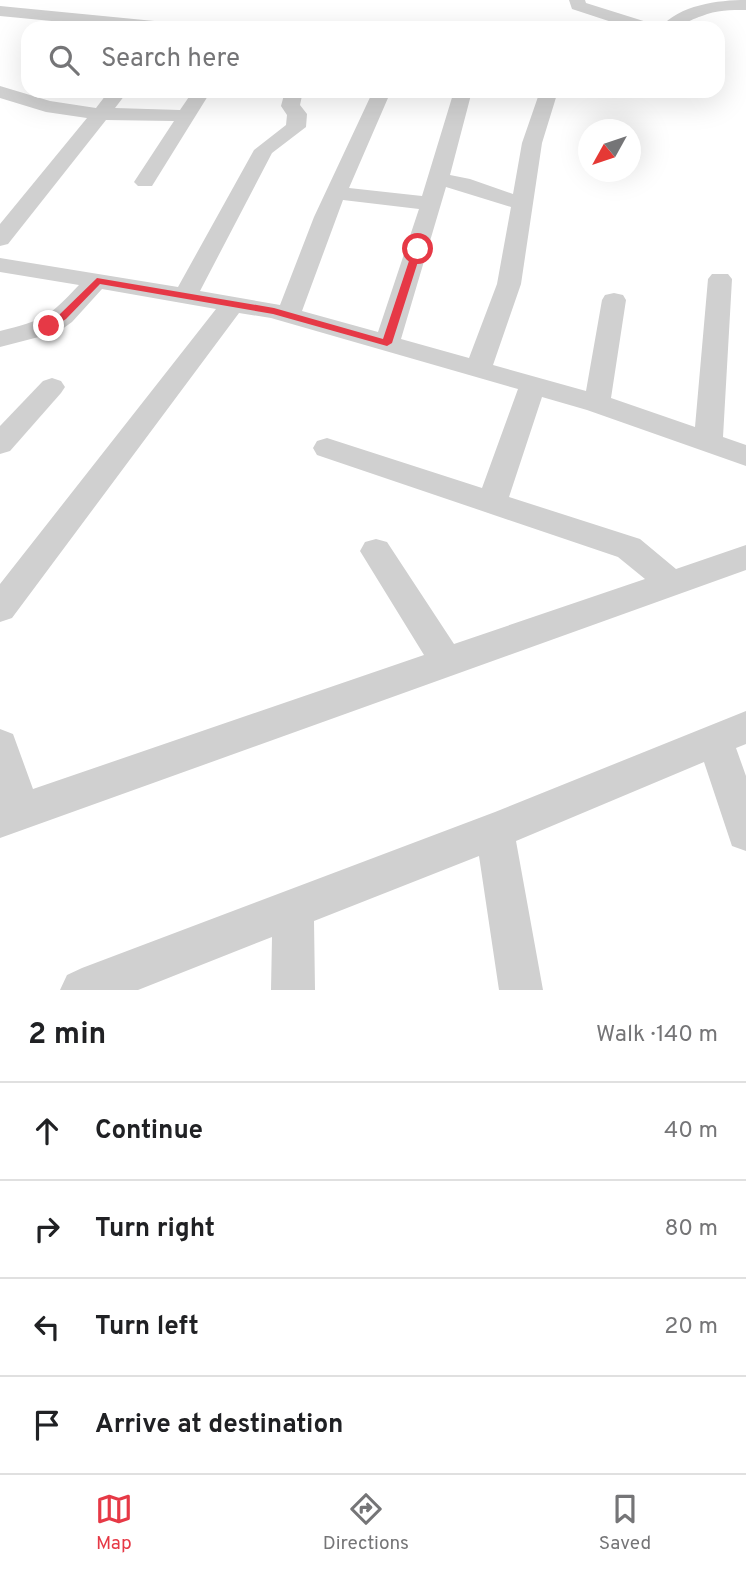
<!DOCTYPE html>
<meta charset="utf-8">
<style>
:root{--surface:#fff;--page:#f2f2f2;--text:#202124;--muted:#757577;--line:#e0e0e0;--accent:#e63946}
body{margin:0;font-family:Overpass,sans-serif;background:var(--page);color:var(--text)}
.compass{position:absolute;left:578px;top:119px;width:63px;height:63px;border-radius:50%;background:var(--surface);box-shadow:0 7px 28px #0002;rotate:230deg}
.stop{position:absolute;width:21px;height:21px;margin:-16px;border:5px solid #e63946;border-radius:50%;background:#fff}
.stop.end{background:#e63946;border-color:#fff;box-shadow:0 2px 7px #0008}
.list{margin:0;padding:0;list-style:none}
h2{display:flex;justify-content:space-between;align-items:center;height:91px;margin:0;padding:0 28px;font-size:30px}
h2 small{font-size:23px;font-weight:400;color:var(--muted)}
.list li{display:grid;grid-template-columns:46px 1fr auto;gap:21px;align-items:center;box-sizing:border-box;height:98px;padding:0 28px;border-top:2px solid var(--line)}
.list b{display:block;font-size:26px;white-space:nowrap}
.list em{font-size:23px;font-style:normal;color:var(--muted)}
.icon{flex:none;width:38px;height:38px;fill:none;stroke:currentColor;stroke-width:2;stroke-linecap:round;stroke-linejoin:round}
.map{position:relative;flex:none;width:746px;height:990px;overflow:hidden}
.search{position:absolute;background:var(--surface);box-shadow:0 7px 28px #0002;left:21px;right:21px;top:21px;height:77px;display:flex;align-items:center;gap:18px;box-sizing:border-box;padding:0 24px;border-radius:21px;color:var(--muted);font-size:26px}
.sheet{height:483px;background:var(--surface)}
nav{display:flex;justify-content:space-around;align-items:center;box-sizing:border-box;height:98px;border-top:2px solid var(--line);background:var(--surface);font-size:19px;color:var(--muted)}
nav a{display:grid;justify-items:center;gap:4px}
nav .on{color:var(--accent)}
.map>svg:first-child{display:block}
</style>
<div class="map">
<svg width="746" height="990" viewBox="0 0 746 990">
<rect width="100%" height="100%" fill="#fff"/>
<g fill="none" stroke-linecap="round" stroke-linejoin="round">
<g fill="#d0d0d0" fill-rule="evenodd">
<polygon points="569,0 585,0 586,3 653,24 655,28 630,28 572,9"/>
<path d="M746,0V10C731,10 716,10 702,16C684,22 680,28 660,28C679,5 718,0 746,0Z"/>
<polygon points="0,6 175,23 183,28 124,28 0,16"/>
<polygon points="0,86 50,101 96,108 109,91 128,91 115,108 180,110 193,91 211,91 152,186 138,186 134,182 174,121 106,120 8,244 0,246 0,224 87,118 46,112 0,98"/>
<path d="M285,91H303L300,105L307,114L306,127L272,153L200,291L280,305L314,217L373,91H391L349,188L422,196L454,91H472L450,175L470,179L513,194L522,143L540,91H558L542,143L521,284L493,365L586,391L602,300L605,295L614,293L623,295L626,300L611,398L695,427L708,279L712,274H728L732,279L723,437L746,445V466L587,410L542,397L509,497L640,539L676,569L746,545V570L0,838V729L13,734L33,789L424,655L360,551L365,542L376,539L387,542L454,644L645,579L618,557L317,455L313,448L317,441L327,438L482,488L518,389L271,318L239,313L12,618L0,622V584L216,309L102,289L72,322L58,332L0,347V331C44,320 48,318 79,285L0,272V258L178,287L254,150L286,125L287,115L281,106ZM446,187L511,207L497,284L469,358L401,339ZM343,200L419,209L378,332L302,311Z"/>
<polygon points="52,378 61,381 65,387 61,393 10,451 0,454 0,426 43,381"/>
<polygon points="746,711 746,744 736,748 746,776 746,851 732,846 704,762 516,841 543,990 499,990 479,856 314,921 315,990 271,990 272,937 138,990 60,990 67,975 82,968 495,812"/>
</g>
</g>
<polygon fill="#e63946" points="418,247 422,249 392,343 387,346 273,314 100,284 66,319 52,328 44,326 59,315 97,278 274,308 383,339 413,249"/>
</svg>
<svg class="compass" viewBox="-18 -18 36 36"><path d="M0-13l5 13h-10z" fill="#e53935"/><path d="M0 13l5-13h-10z" fill="#757577"/></svg>
<div class="stop" style="left:418px;top:249px"></div>
<div class="stop end" style="left:49px;top:326px"></div>
<div class="search"><svg class="icon" aria-label="search" viewBox="0 0 24 24"><circle cx="10" cy="10" r="6"/><path d="M15 15l6 6"/></svg>Search here</div>
</div>
<section class="sheet">
<h2>2 min<small>Walk · 140 m</small></h2>
<ul class="list">
<li><svg class="icon" aria-label="ahead" viewBox="0 0 24 24"><path d="M12 20V5M6 11l6-6 6 6"/></svg><div><b>Continue</b></div><em>40 m</em></li>
<li><svg class="icon" aria-label="right" viewBox="0 0 24 24"><path d="M7 20v-9h11M14 6l5 5-5 5"/></svg><div><b>Turn right</b></div><em>80 m</em></li>
<li><svg class="icon" aria-label="left" viewBox="0 0 24 24"><path d="M17 20v-9H6M10 6l-5 5 5 5"/></svg><div><b>Turn left</b></div><em>20 m</em></li>
<li><svg class="icon" aria-label="arrive" viewBox="0 0 24 24"><path d="M6 21V4h12l-3 4 3 4H6"/></svg><div><b>Arrive at destination</b></div></li>
</ul>
</section>
<nav>
<a class="on"><svg class="icon" aria-label="map" viewBox="0 0 24 24"><path d="M3 6l6-2 6 2 6-2v14l-6 2-6-2-6 2zM9 4v14M15 6v14"/></svg>Map</a>
<a><svg class="icon" aria-label="directions" viewBox="0 0 24 24"><path d="M12 3l9 9-9 9-9-9zM9 14v-3h6M13 9l2 2-2 2"/></svg>Directions</a>
<a><svg class="icon" aria-label="saved" viewBox="0 0 24 24"><path d="M7 4h10v16l-5-4-5 4z"/></svg>Saved</a>
</nav>
